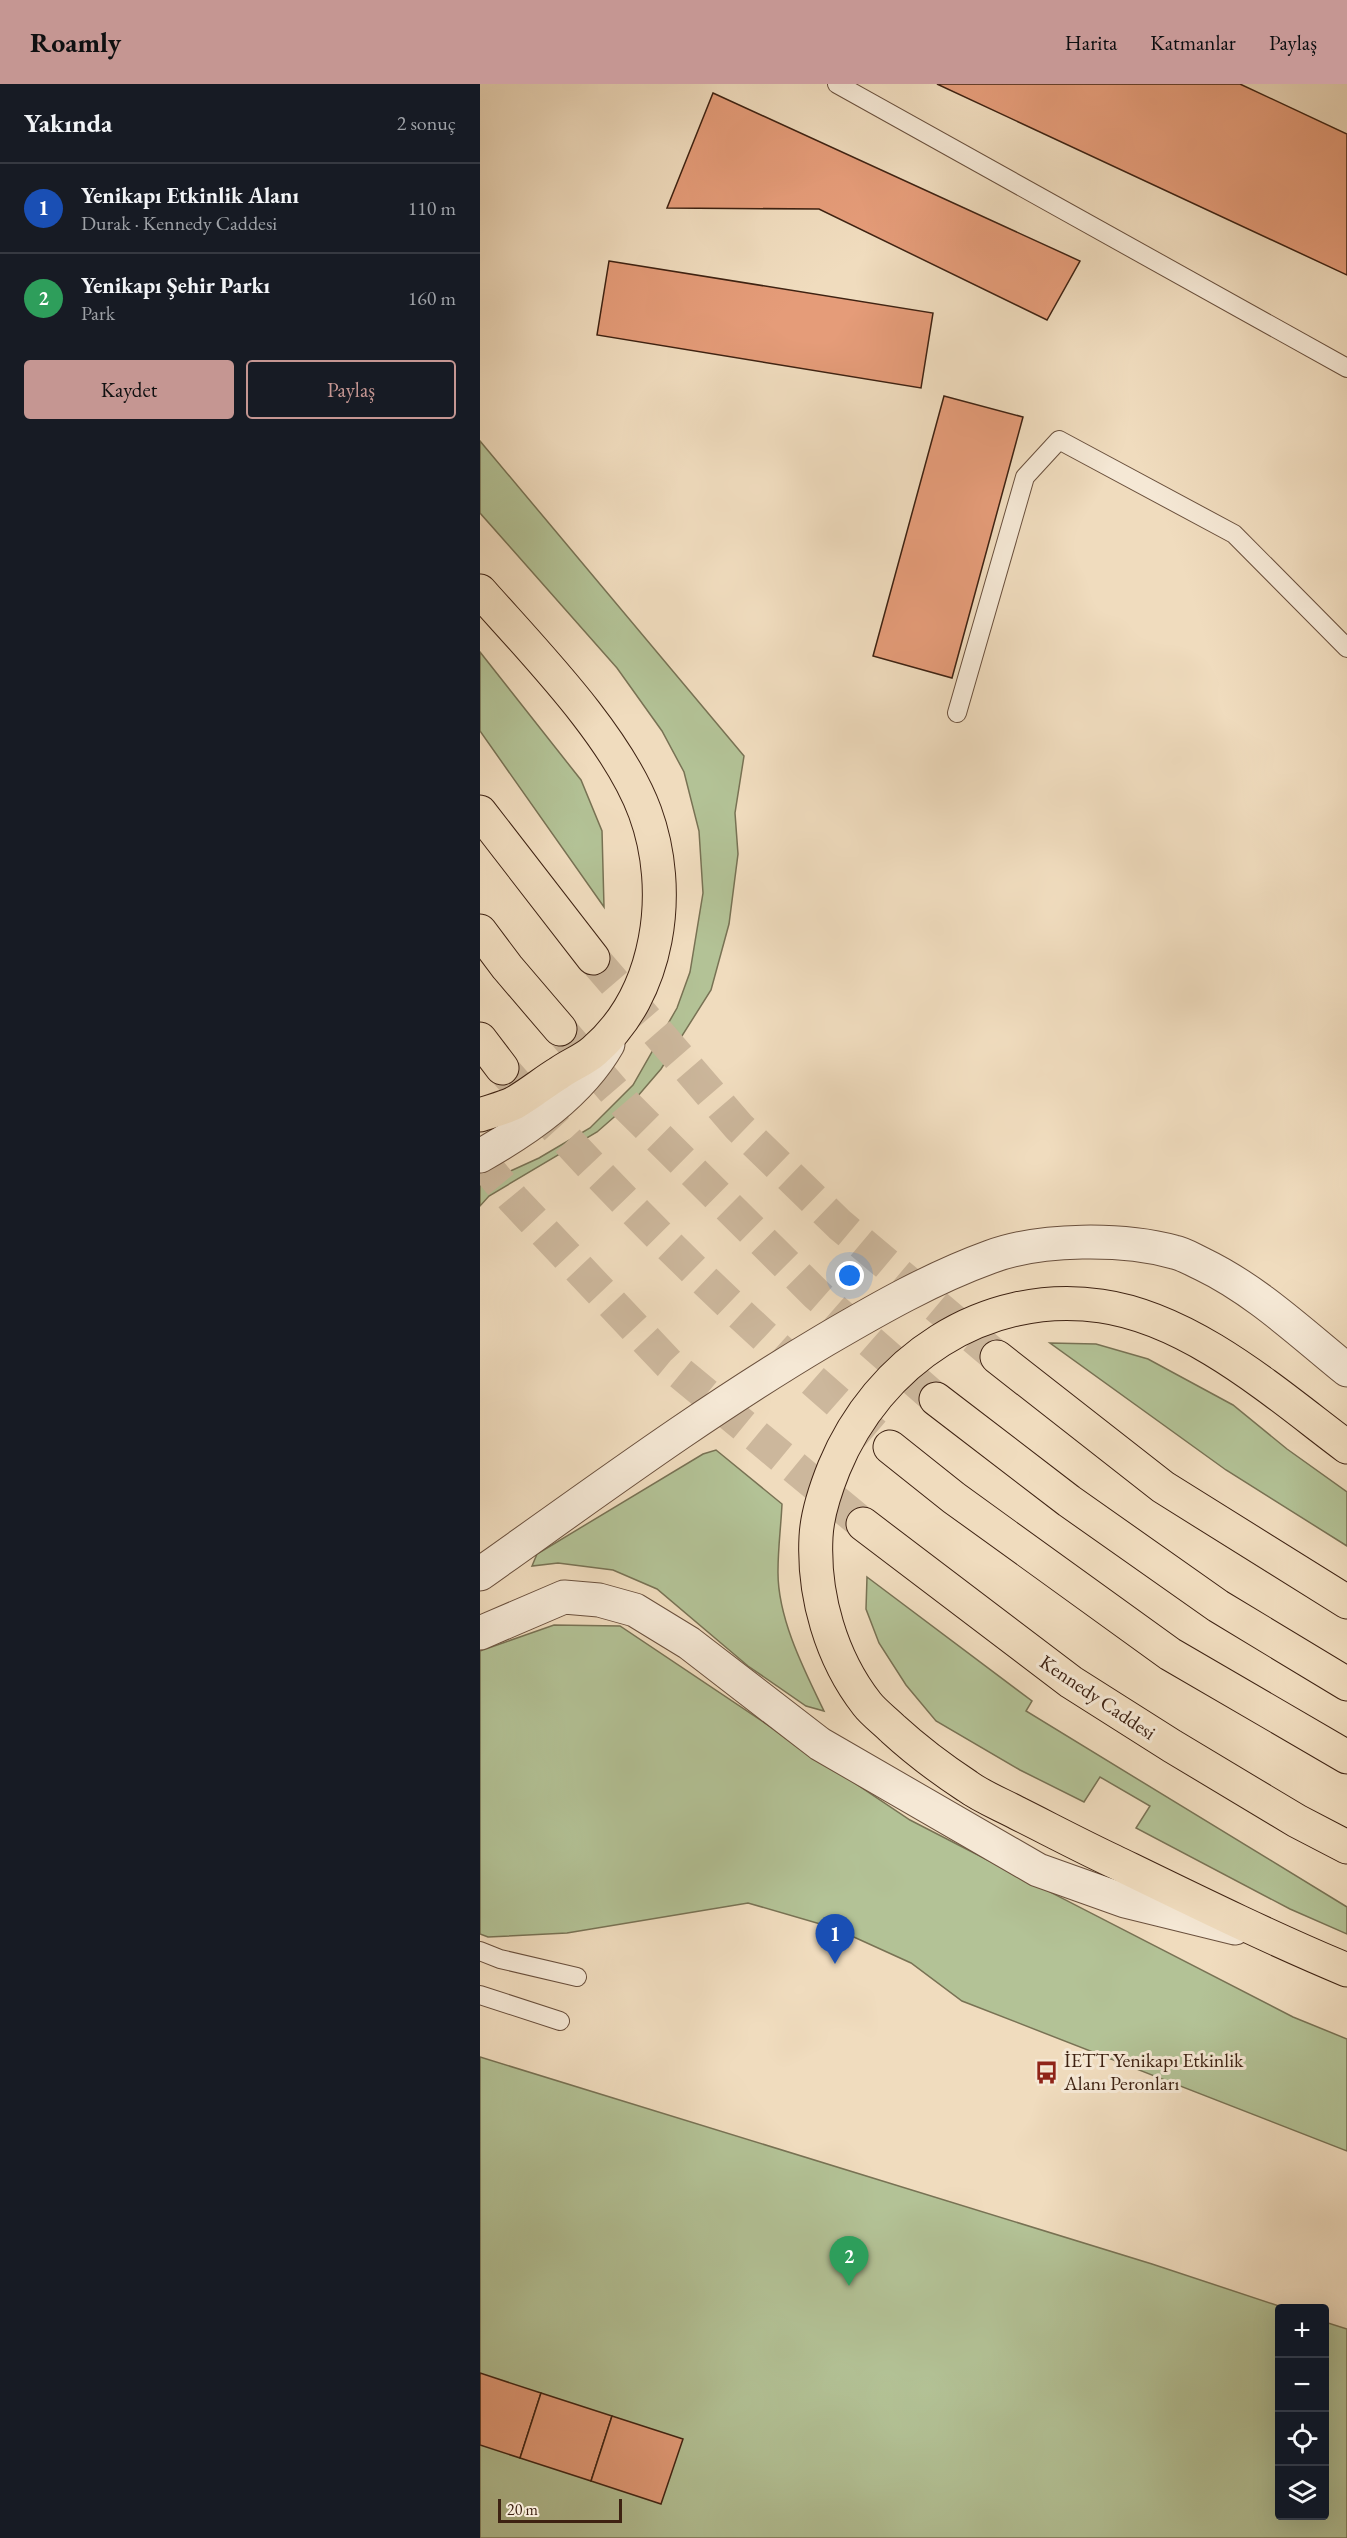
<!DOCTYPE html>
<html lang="tr">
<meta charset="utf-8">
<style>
:root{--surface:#171b24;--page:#242831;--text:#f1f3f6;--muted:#9ea1a6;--line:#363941;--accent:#c59692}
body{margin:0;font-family:"EB Garamond",serif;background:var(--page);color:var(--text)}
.controls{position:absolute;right:18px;bottom:18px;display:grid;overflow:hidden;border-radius:6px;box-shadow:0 6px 24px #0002}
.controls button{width:54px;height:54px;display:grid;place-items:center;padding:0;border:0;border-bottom:2px solid var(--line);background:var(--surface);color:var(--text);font:30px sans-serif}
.scale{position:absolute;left:18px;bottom:15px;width:124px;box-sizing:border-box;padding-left:6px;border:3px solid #3e2212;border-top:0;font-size:16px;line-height:21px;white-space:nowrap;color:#3e2212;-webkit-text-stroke:4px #f5e8d5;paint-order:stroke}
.you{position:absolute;left:370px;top:1192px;width:21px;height:21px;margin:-15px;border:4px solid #fff;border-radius:50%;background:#1a73e8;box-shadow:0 0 0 9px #1a73e833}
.badge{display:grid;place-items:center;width:39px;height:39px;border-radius:50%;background:var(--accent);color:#fff;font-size:20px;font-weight:700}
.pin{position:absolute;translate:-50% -50px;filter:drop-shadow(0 2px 3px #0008)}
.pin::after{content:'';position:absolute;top:32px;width:21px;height:18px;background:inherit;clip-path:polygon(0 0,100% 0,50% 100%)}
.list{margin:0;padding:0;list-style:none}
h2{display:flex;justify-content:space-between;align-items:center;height:78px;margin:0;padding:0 24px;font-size:26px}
h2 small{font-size:20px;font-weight:400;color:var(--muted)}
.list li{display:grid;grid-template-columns:39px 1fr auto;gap:18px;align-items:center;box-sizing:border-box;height:90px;padding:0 24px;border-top:2px solid var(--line)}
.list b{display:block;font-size:22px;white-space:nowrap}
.list p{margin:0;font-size:20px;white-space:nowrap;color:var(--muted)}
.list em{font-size:20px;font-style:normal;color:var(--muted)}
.actions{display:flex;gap:12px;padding:18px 24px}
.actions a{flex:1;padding:14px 0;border:2px solid var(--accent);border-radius:6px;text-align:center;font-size:21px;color:var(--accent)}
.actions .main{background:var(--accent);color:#111}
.icon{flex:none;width:33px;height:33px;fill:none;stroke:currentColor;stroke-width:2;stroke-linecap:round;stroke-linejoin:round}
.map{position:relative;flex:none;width:867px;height:2454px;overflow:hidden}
header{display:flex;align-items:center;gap:36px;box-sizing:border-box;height:84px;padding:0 30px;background:var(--accent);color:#111}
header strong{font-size:28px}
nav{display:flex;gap:33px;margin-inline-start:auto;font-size:21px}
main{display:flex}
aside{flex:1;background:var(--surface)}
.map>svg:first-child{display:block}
</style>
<header>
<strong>Roamly</strong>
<nav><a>Harita</a><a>Katmanlar</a><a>Paylaş</a></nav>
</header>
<main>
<aside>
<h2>Yakında<small>2 sonuç</small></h2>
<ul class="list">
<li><span class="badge" style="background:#1a4fb4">1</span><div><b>Yenikapı Etkinlik Alanı</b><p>Durak · Kennedy Caddesi</p></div><em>110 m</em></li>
<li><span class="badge" style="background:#2e9e5b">2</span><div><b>Yenikapı Şehir Parkı</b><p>Park</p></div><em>160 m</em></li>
</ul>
<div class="actions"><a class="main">Kaydet</a><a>Paylaş</a></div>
</aside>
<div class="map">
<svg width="867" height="2454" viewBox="0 0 867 2454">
<rect width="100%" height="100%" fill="#f0dcbe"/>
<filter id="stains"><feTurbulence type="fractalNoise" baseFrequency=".00333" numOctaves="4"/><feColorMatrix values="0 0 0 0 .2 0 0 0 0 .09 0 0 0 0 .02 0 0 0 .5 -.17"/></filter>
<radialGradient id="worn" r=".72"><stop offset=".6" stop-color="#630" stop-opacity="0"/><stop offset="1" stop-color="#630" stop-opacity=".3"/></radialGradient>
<g fill="#b3c296" stroke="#787254" stroke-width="1.5">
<polygon points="0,357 264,672 255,729 258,770 249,840 231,906 181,985 157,1013 117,1048 9,1112 0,1122 0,1101 59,1074 110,1044 153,1001 197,924 210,888 223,809 219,747 204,688 182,647 137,584 0,429"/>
<polygon points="0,568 101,696 122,747 124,823 0,647"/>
<polygon points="570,1259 616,1260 668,1275 753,1321 807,1365 867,1408 867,1462 746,1386"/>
<path d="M236,1366L302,1420C301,1442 298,1464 298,1486C297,1533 324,1586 344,1627L326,1622L268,1582L177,1505L133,1486L78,1479L52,1482L57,1470L223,1370Z"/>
<polygon points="387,1493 552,1617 546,1627 867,1823 867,1850 810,1825 656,1744 670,1722 620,1693 604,1718 540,1686 456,1637 426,1601 399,1559 386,1525"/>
<polygon points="74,1541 140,1542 430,1736 813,1933 867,1955 867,2067 482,1917 431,1879 354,1844 268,1819 87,1849 8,1853 0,1850 0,1567"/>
<polygon points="0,1973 672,2180 805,2224 800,2224 800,2432 844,2432 845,2238 867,2245 867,2454 0,2454"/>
</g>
<g fill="#e59c79" stroke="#3e2212" stroke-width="1.5">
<polygon points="457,0 760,0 867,50 867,191"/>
<polygon points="233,9 600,177 567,236 339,125 187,124"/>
<polygon points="129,177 453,229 441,304 117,251"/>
<polygon points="464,312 543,333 472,594 393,572"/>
<polygon points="0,2289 61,2309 40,2374 0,2361"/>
<polygon points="61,2309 132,2332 111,2397 40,2374"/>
<polygon points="132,2332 203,2355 181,2420 111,2397"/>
</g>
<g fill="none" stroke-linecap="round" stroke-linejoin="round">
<g stroke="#ccb79c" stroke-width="33" stroke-dasharray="33 16" stroke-linecap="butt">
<polyline points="113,874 259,1043 360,1141 517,1273"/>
<polyline points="0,1075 33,1115 188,1279 383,1440"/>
</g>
<g stroke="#ccb79c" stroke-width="33" stroke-dasharray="33 16" stroke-linecap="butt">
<polyline points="80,945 145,1020 336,1210 456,1315"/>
<path d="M22,984C142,1121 271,1246 410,1363"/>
</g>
<defs>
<g id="service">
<polyline points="357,0 867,284"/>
<polyline points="477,629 545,393 579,356 754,450 867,564"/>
<polyline points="0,1867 20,1875 97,1893"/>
<polyline points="0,1911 80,1937"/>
</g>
<g id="tertiary">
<path d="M0,1072C48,1045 100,1009 128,960"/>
<path d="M0,1490C113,1410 225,1327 345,1256C398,1225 452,1194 510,1173C561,1154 643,1154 694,1168C704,1170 713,1176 722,1180C776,1206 820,1248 867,1286"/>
<polyline points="0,1549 84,1513 119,1516 155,1526 209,1559 340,1660 558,1786 645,1817 755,1844"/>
</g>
<g id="primary">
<path d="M0,507C54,568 137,652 165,728C194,807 180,910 114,967C104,976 90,981 79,989C64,998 50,1010 34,1019C24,1024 11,1027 0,1031"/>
<polyline points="0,728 113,874"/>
<polyline points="517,1273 683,1403 867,1518"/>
<path d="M867,1363C795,1309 712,1235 621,1222C504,1205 398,1277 354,1384C346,1404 337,1430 336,1453C333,1511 351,1574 387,1620C394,1629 405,1637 413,1645C436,1666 461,1685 487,1702C502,1713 520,1720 537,1729C569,1745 601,1762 633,1777C711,1815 788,1853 867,1886"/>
<polyline points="383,1440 591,1598 692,1662 817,1737 867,1763"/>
</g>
<g id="trunk">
<polyline points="0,847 27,883 80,945"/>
<polyline points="0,955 22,984"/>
<polyline points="456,1315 589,1417 738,1522 867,1600"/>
<polyline points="410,1363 474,1414 690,1570 867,1673"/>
</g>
</defs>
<use href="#service" stroke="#6a503d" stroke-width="20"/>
<use href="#tertiary" stroke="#6a503d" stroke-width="35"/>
<use href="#primary" stroke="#3e2212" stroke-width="35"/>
<use href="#trunk" stroke="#3e2212" stroke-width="35"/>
<use href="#service" stroke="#f5e8d5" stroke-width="18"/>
<use href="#tertiary" stroke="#f5e8d5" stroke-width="33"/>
<use href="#primary" stroke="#f0dcbe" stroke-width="33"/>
<use href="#trunk" stroke="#f0dcbe" stroke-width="33"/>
</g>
<defs>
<symbol id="bus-bare" viewBox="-9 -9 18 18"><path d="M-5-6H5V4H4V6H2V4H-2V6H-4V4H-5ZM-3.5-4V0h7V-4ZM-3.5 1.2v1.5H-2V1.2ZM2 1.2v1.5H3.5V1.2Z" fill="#8f2418" stroke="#f5e8d5" stroke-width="2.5" paint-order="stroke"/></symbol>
</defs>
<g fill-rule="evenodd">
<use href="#bus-bare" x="550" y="1972" width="33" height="33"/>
</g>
<g text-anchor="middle" stroke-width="6" stroke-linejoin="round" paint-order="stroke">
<g font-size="20" fill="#3e2212" stroke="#f5e8d5">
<text transform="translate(618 1613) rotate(34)" y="7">Kennedy Caddesi</text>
</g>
<g font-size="20" fill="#3e2212" stroke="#f5e8d5" text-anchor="start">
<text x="584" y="1983">İETT Yenikapı Etkinlik<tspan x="584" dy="23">Alanı Peronları</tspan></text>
</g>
</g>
<rect width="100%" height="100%" filter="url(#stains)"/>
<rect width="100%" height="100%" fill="url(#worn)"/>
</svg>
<div class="controls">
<button>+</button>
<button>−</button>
<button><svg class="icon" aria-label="locate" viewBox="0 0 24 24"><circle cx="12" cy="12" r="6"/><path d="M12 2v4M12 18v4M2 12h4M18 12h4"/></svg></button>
<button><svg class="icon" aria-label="layers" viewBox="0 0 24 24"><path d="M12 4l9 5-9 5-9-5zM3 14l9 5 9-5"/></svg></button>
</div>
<div class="scale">20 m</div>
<div class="you"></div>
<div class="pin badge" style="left:355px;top:1880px;background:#1a4fb4">1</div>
<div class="pin badge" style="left:369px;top:2202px;background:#2e9e5b">2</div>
</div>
</main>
